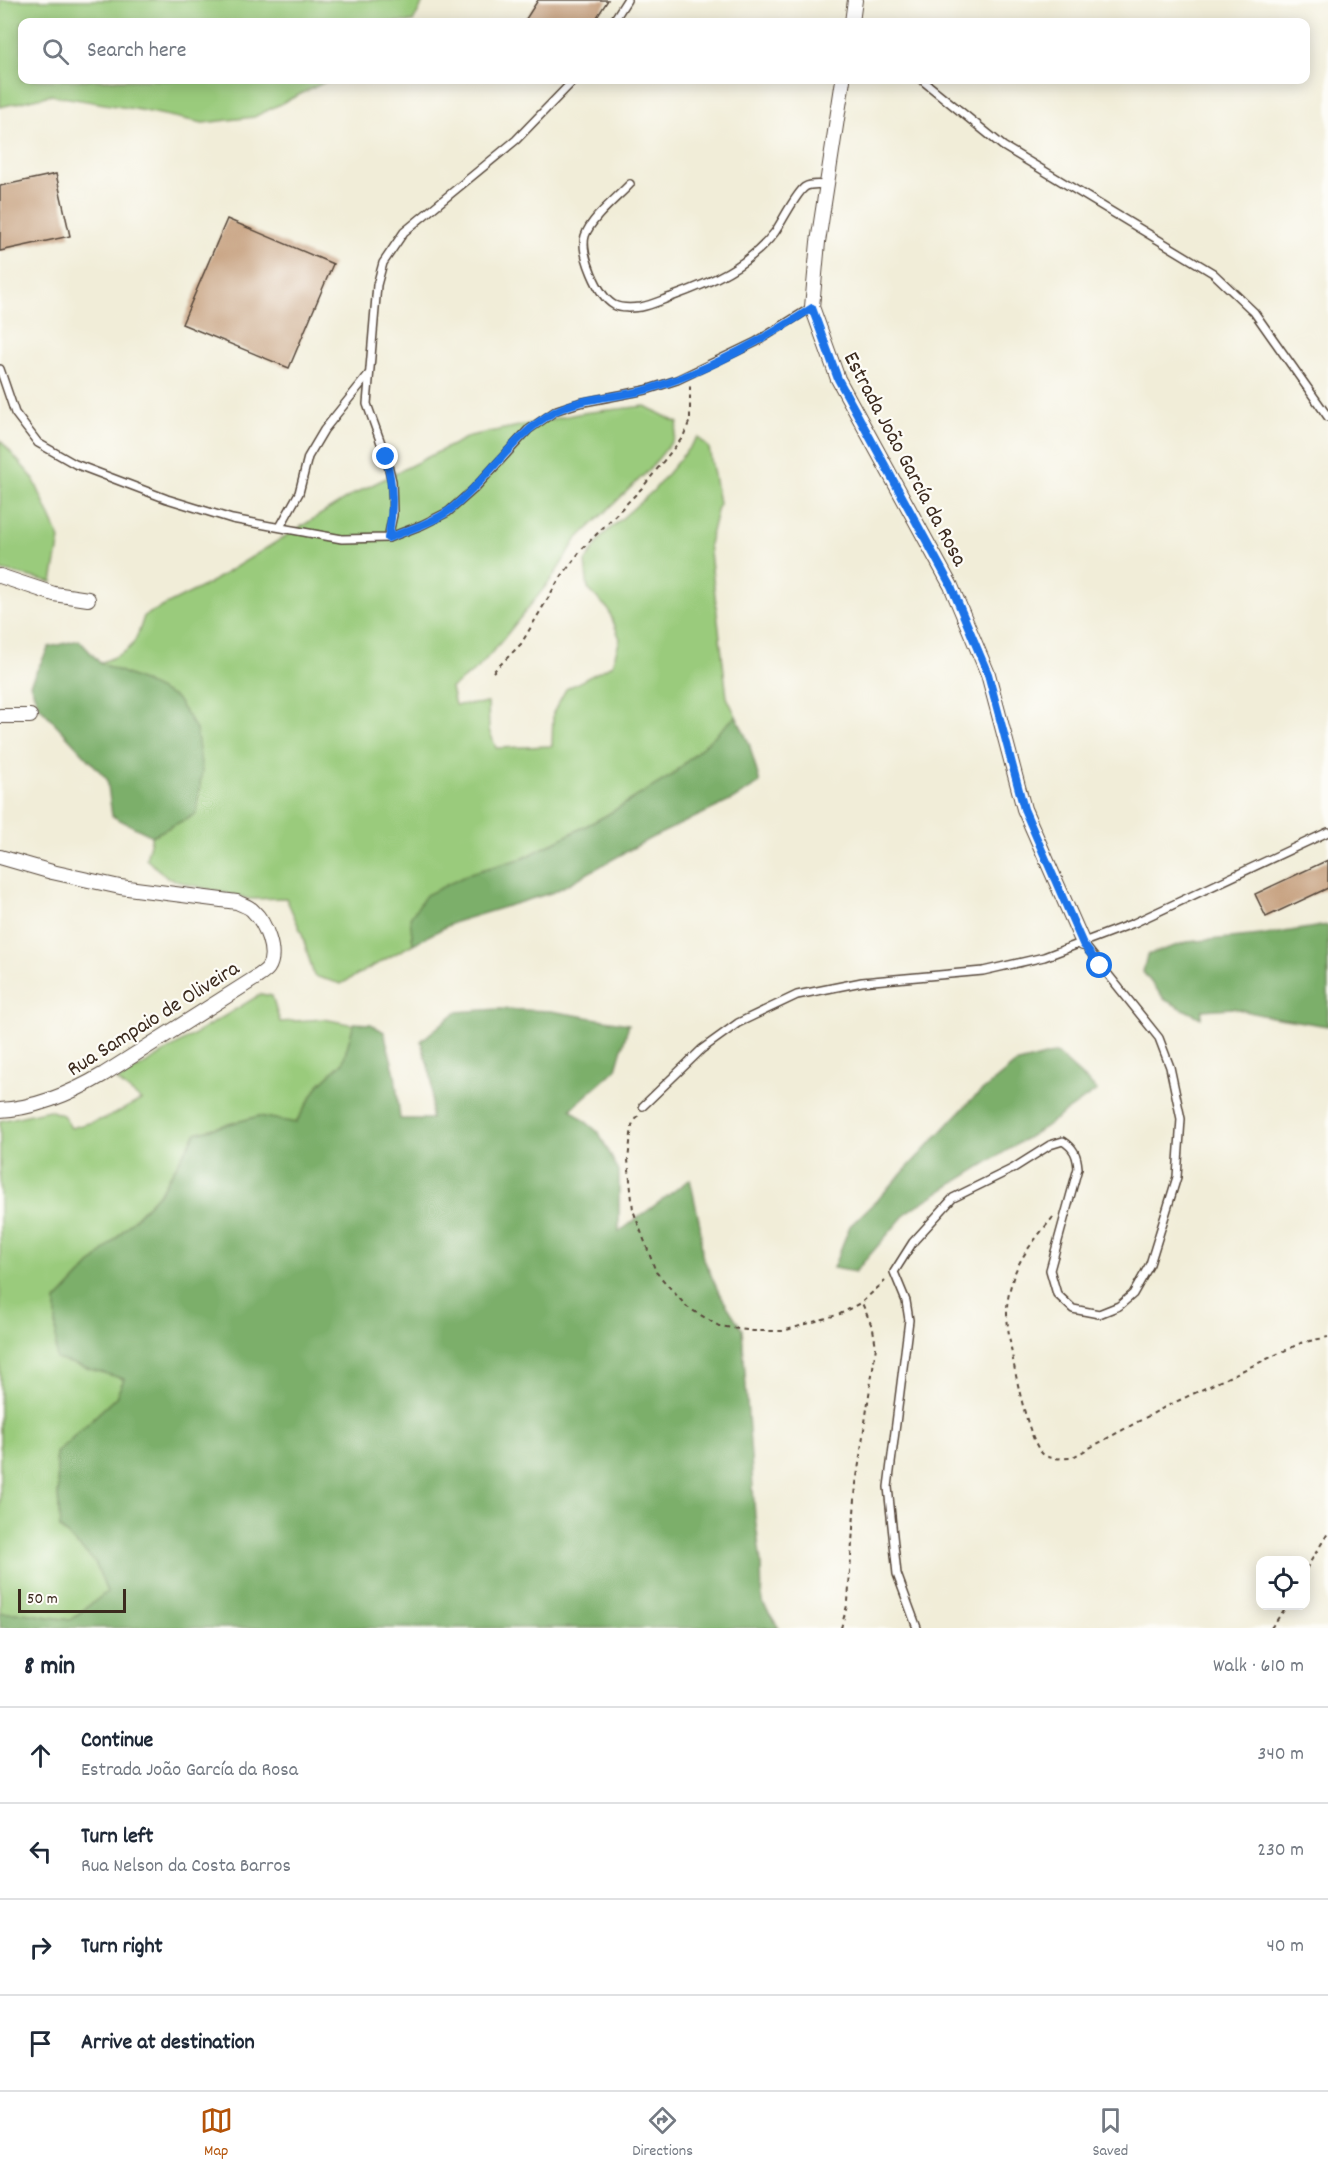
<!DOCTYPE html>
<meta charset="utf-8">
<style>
:root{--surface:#fff;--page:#f6f6f7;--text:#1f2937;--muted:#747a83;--line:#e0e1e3;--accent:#b45309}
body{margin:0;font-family:Dekko,sans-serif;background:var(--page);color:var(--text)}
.controls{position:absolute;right:18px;bottom:18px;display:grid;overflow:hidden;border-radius:12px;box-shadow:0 3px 15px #0003}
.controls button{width:54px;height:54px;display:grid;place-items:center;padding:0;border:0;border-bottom:2px solid var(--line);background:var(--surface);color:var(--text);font:30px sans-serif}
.scale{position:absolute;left:18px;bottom:15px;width:108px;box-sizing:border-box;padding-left:6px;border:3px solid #3b2a1e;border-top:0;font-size:16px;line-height:21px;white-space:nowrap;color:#3b2a1e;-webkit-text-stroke:4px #fdfcf7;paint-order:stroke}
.stop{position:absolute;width:18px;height:18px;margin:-14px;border:4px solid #1a73e8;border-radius:50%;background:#fff}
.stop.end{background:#1a73e8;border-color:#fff;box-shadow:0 2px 6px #0008}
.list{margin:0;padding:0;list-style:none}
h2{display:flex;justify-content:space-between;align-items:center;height:78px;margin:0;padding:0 24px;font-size:26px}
h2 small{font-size:20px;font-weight:400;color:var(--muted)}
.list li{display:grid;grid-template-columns:39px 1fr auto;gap:18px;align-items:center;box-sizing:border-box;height:96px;padding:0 24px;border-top:2px solid var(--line)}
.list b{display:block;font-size:22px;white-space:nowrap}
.list p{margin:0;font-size:20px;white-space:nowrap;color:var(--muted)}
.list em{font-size:20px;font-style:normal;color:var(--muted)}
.icon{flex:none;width:33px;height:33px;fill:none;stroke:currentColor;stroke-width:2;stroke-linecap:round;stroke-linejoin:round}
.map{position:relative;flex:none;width:1328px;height:1628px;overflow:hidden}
.search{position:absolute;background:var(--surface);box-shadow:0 3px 15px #0003;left:18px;right:18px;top:18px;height:66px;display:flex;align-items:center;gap:15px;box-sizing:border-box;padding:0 21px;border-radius:12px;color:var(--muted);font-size:22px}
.sheet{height:462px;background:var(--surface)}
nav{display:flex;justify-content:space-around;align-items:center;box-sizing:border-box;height:84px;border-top:2px solid var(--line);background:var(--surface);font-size:16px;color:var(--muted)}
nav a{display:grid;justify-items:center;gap:3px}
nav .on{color:var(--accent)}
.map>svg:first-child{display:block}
</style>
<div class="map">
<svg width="1328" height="1628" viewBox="0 0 1328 1628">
<rect width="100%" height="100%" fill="#fdfcf7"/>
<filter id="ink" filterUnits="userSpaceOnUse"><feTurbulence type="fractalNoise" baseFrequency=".0167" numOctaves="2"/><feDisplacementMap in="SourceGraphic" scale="12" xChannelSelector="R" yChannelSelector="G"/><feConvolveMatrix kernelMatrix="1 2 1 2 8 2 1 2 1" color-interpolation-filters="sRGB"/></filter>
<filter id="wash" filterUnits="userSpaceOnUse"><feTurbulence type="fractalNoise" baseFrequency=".008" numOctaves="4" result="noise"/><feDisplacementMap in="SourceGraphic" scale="24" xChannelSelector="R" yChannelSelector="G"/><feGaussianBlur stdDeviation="1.35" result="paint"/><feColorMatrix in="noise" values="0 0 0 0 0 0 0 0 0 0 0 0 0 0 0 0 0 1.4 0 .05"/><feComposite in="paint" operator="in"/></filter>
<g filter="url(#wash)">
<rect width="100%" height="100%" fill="#f1edd8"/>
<g fill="#9acb7b" stroke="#6a7a4c" stroke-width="1.5">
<polygon points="0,0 424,0 413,22 22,22 22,80 329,80 254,117 203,123 140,110 51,95 0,107"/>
<path d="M645,406L678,423L674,439L649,470L576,540L553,577L500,643L478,668L451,688L455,705L488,703L489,730L496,748L552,746L553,713L566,689L612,665L620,639L608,609L588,589L585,562L602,536L654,490L698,437L709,448L719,503L709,544L727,697L736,716L671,776L605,816L524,858L471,873L411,918L413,944L341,984L314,976L302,934L286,898L250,899L187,884L168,878L146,859L152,836L196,814L100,663C131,650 134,650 144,616L208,584L352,495L470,436L582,413Z"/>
<polygon points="0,440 33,478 60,539 52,582 0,570"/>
<polygon points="261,994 272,996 280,1022 324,1019 354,1025 343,1062 318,1086 296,1123 259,1116 196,1133 161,1191 56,1301 124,1379 116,1397 56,1453 60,1528 95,1562 107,1592 70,1620 23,1613 0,1613 0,1121 49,1110 63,1115 71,1128 107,1118 141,1100 117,1081"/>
</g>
<g fill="#7baf6b" stroke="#5b6c44" stroke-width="1.5">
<polygon points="79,640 100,663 136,678 176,698 196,729 202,771 196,814 152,836 112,816 107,779 39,706 30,684 49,647"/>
<polygon points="736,716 749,743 760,783 732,800 651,838 554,892 455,922 413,944 410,918 426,895 471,873 524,858 605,816 671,776"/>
<polygon points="1328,925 1328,1026 1266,1016 1233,1008 1202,1010 1201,1018 1165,1000 1143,972 1147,955 1187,942 1272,934"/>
<polygon points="498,1009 551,1011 629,1024 616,1069 571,1109 599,1133 619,1172 619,1232 690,1179 700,1225 702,1255 719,1293 742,1329 755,1516 761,1563 762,1602 779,1628 0,1628 0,1613 23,1613 70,1620 107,1592 95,1562 60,1528 56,1453 116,1397 124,1379 56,1359 56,1301 161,1191 196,1133 259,1116 296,1123 318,1086 343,1062 354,1023 371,1024 384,1032 395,1074 400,1119 431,1119 432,1080 421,1041 456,1012"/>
<polygon points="1056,1053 1097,1090 1040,1130 908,1211 855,1272 833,1268 850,1226 879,1198 970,1101 1015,1064"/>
</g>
<g id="blocks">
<g fill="#c59e7b">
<polygon points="538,0 608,0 594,22 524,22"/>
<polygon points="56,174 70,236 0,251 0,186"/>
<polygon points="227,219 333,264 289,368 182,324"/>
<polygon points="1328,860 1328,888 1266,917 1255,894"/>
</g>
</g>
</g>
<g filter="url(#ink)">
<use href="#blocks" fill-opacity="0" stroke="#56473a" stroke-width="1.5"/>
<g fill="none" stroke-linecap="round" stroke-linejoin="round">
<defs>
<g id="lane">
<polyline points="613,22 627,0"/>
<polyline points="922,80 1003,146 1213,273 1254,312 1328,417"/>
<path d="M630,184C617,198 591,218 585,236C580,253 598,296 614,305C622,309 632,308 641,307C651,305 662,300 671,297C710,283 749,266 775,232C782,222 796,193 805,187C812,183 820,185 827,185"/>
<polyline points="0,369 15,413 38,443 75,464 167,499 232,519 342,539 388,538 422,525 448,512 474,489 528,430 557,410 579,403 646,390 677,380 756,342 812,307"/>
<polyline points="280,527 299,493 308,457 324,430 368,375"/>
<polyline points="388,538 393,515 392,481 386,457 367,404 377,285 383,263 404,232 516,140 574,80"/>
<polyline points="643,1106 702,1049 738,1023 797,995 862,982 983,971 1044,957 1134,923 1328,832"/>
<path d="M917,1628L897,1574L888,1487L909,1320L906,1301L894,1272L913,1242L953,1198L1012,1169L1050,1145L1063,1141C1074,1148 1077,1155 1078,1168L1050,1270L1057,1294L1073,1309L1099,1314L1119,1306L1133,1294L1150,1264L1177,1177L1181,1119L1170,1067L1159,1038L1083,943"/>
</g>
<g id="street">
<polyline points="852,22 855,0"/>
<polyline points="843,80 818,242 812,307 838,379 951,586 988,674 1024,809 1083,943"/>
<polyline points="0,576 54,594 88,599"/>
<polyline points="0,716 30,716"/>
<path d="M0,857L52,872L120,887L237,902C242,905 249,906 253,911C265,922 278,953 268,968C266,971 260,975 257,977L104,1074C72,1093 37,1108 0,1110"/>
</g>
</defs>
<use href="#lane" stroke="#56473a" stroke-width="10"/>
<use href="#street" stroke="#56473a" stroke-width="16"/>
<g stroke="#56473a" stroke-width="2" stroke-dasharray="4.5 4.5" stroke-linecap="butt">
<polyline points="493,672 521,644 558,581 582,549 642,488 683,437 690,420 690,386"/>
<polyline points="638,1116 632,1126 628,1160 633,1210 656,1272 687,1307 719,1326 753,1331 783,1331 840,1314 862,1302 885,1281"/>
<path d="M1053,1217C1038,1236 1021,1254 1013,1278C1010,1288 1007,1300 1007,1310C1006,1333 1026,1443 1044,1455C1052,1460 1062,1458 1071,1458L1165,1407L1301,1343L1328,1337"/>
<polyline points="1306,1569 1328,1533"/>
<polyline points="841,1628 848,1602 856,1484 876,1347 873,1329 862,1303"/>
<polyline points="1271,1628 1287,1606"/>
</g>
<use href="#lane" stroke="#fff" stroke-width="7"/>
<use href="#street" stroke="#fff" stroke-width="14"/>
</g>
</g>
<g fill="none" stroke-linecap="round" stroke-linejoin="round" filter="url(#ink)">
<path stroke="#1a73e8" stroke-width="8" d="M386,457C393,486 394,508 388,538C408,530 432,523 450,510C488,480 513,434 556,411C584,396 620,398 649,389C706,372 763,340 812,308L838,379L951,586L988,674L1024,809L1083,944L1100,966"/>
</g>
<g text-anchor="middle" stroke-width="4.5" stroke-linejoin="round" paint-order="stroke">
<g font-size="22" fill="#3b2a1e" stroke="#fdfcf7">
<text transform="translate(907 458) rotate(62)" y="8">Estrada João García da Rosa</text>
<text transform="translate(152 1017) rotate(-32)" y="8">Rua Sampaio de Oliveira</text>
</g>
</g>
</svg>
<div class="controls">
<button><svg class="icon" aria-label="locate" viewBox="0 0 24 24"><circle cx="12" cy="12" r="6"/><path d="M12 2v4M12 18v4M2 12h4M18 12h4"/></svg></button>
</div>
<div class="scale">50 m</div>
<div class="stop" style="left:1100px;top:966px"></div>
<div class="stop end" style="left:386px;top:457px"></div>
<div class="search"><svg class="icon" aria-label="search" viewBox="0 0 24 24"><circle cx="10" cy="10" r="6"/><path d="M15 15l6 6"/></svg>Search here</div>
</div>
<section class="sheet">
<h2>8 min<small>Walk · 610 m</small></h2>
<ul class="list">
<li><svg class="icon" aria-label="ahead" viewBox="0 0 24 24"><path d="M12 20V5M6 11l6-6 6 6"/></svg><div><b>Continue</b><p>Estrada João García da Rosa</p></div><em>340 m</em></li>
<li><svg class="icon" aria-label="left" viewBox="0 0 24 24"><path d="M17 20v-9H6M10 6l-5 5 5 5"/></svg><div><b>Turn left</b><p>Rua Nelson da Costa Barros</p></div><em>230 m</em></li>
<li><svg class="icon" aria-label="right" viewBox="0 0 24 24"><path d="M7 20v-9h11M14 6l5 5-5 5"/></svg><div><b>Turn right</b></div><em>40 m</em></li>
<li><svg class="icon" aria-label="arrive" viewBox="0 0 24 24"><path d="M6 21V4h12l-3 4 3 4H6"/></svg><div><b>Arrive at destination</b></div></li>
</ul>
</section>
<nav>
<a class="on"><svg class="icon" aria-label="map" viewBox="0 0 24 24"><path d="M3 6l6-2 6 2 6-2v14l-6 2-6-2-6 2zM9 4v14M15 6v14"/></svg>Map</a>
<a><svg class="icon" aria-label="directions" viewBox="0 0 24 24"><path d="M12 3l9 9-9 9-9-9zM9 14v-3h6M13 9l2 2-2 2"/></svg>Directions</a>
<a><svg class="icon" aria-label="saved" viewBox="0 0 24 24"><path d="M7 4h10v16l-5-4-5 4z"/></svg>Saved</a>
</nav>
